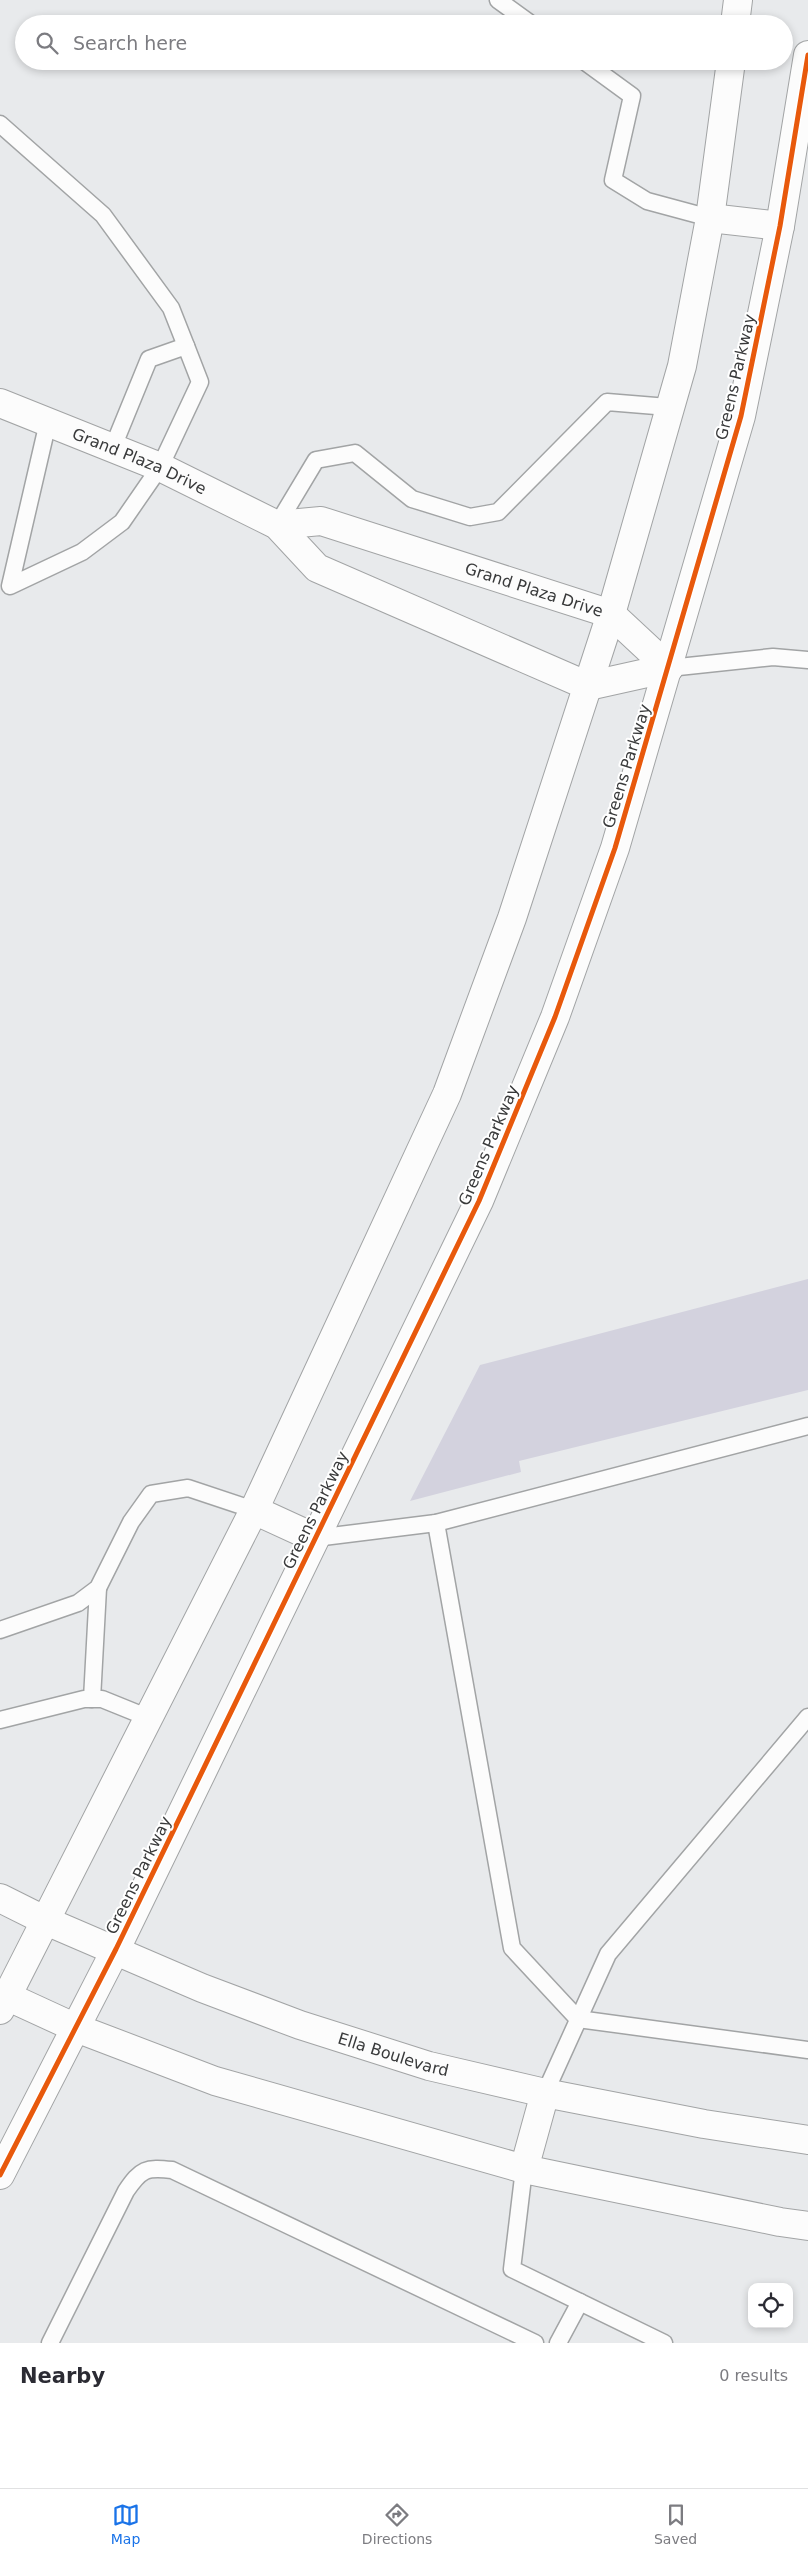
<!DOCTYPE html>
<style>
:root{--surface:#fff;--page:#f7f7f7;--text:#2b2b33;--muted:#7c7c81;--line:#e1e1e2;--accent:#1a73e8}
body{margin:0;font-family:"DejaVu Sans",sans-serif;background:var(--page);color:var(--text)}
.controls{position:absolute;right:15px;bottom:15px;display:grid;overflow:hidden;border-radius:10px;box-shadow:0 2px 8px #0003}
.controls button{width:45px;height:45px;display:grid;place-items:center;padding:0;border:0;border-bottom:1px solid var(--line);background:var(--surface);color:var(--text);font:25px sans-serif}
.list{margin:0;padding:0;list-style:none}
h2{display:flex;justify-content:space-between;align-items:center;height:65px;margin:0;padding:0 20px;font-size:21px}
h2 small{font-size:16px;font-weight:400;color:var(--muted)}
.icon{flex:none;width:28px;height:28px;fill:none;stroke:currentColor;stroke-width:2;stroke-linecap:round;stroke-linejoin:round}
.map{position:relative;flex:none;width:808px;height:2343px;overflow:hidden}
.search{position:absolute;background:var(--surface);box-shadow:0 2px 8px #0003;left:15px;right:15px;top:15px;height:55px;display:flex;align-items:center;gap:12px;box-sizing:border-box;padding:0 18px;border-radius:28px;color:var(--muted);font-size:19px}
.sheet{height:145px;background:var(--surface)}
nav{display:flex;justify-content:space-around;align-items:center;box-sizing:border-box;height:70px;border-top:1px solid var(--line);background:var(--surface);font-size:14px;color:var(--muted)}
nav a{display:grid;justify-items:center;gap:2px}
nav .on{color:var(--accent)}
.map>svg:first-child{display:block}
</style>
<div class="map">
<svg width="808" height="2343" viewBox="0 0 808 2343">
<rect width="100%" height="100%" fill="#e8eaec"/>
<polygon fill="#d3d2de" points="808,1279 808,1390 519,1461 521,1472 410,1501 480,1365"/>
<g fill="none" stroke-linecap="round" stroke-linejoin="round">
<defs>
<g id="service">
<polyline points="498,0 531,24"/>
<polyline points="584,61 632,96 613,180 647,201 710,218"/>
<polyline points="0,124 103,215 171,308 186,346"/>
<polyline points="48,422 10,586 82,552 122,522 160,467 200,382 186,346 149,359 113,447"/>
<polyline points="277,525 316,460 355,453 412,499 470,517 498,512 607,402 668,407"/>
<polyline points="669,668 773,657 808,660"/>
<polyline points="436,1523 512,1948 578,2019 808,2050"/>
<polyline points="315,1538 436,1523 808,1426"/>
<polyline points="0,1630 78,1603 98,1588 131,1522 151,1494 188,1488 254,1510"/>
<polyline points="92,1699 98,1588"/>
<polyline points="0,1720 84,1699 102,1699 149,1718"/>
<polyline points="545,2093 608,1954 808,1717"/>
<polyline points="524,2169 512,2269 664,2343"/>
<path d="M50,2343L126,2191C141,2169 146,2167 172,2170L535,2343"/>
<polyline points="558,2343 580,2302"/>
</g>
<g id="minor">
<path id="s1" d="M0,403L160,467L277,525L317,568L588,686L669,668"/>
<path id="s2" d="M277,525L321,521L611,614L669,668"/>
</g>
<g id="tertiary">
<polyline points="735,24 738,0"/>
<polyline points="710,218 780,226"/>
<polyline points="254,1510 315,1538"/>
<polyline points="0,2010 254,1510 447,1094 512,918 611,614 682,366 710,218 731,61"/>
<polyline points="0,2175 116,1949 479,1201 555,1017 615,848 741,416 780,226 808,55"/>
</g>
<g id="secondary">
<path id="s3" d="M0,1898L46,1921L202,1988L300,2025L429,2066L545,2093L704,2124L808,2140"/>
<polyline points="0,1993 76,2028 215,2081 524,2169 780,2222 808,2226"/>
<polyline points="524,2169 545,2093"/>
</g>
</defs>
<use href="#service" stroke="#a2a4a5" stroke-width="19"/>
<use href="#minor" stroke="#a2a4a5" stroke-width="30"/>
<use href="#tertiary" stroke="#a2a4a5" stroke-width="30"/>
<use href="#secondary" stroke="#a2a4a5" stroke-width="30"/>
<use href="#service" stroke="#fcfcfc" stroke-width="16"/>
<use href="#minor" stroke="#fcfcfc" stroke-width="28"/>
<use href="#tertiary" stroke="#fcfcfc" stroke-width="28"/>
<use href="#secondary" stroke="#fcfcfc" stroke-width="28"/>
<defs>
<polyline id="cycleway" points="0,2175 116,1949 479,1201 555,1017 615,848 741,416 780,226 808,55"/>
</defs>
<use href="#cycleway" stroke="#fff" stroke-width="8"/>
<use href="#cycleway" stroke="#e8590c" stroke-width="5"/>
</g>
<g text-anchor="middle" stroke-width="4" stroke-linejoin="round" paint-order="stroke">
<g font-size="16" fill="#393a3b" stroke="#fff">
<text transform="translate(735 377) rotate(-77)" y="6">Greens Parkway</text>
<text dy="6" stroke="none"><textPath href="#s1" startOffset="151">Grand Plaza Drive</textPath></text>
<text dy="6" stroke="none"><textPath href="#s2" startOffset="268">Grand Plaza Drive</textPath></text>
<text transform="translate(626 766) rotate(-73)" y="6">Greens Parkway</text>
<text transform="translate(488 1145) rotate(-67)" y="6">Greens Parkway</text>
<text transform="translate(315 1510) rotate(-64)" y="6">Greens Parkway</text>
<text transform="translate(138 1875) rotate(-64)" y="6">Greens Parkway</text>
<text dy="6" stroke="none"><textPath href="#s3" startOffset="424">Ella Boulevard</textPath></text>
</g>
</g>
</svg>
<div class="controls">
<button><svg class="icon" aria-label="locate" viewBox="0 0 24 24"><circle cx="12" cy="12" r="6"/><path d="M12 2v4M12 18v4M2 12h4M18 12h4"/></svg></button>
</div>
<div class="search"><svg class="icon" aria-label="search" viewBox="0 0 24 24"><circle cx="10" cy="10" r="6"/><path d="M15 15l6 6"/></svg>Search here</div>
</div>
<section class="sheet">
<h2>Nearby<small>0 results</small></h2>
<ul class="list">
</ul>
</section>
<nav>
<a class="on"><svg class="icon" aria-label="map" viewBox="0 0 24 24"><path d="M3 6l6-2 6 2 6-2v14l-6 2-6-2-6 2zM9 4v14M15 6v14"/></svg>Map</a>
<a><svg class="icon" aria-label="directions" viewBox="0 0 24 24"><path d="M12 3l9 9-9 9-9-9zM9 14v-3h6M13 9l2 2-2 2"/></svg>Directions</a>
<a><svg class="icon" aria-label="saved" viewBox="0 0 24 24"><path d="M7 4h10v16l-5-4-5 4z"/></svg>Saved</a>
</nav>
